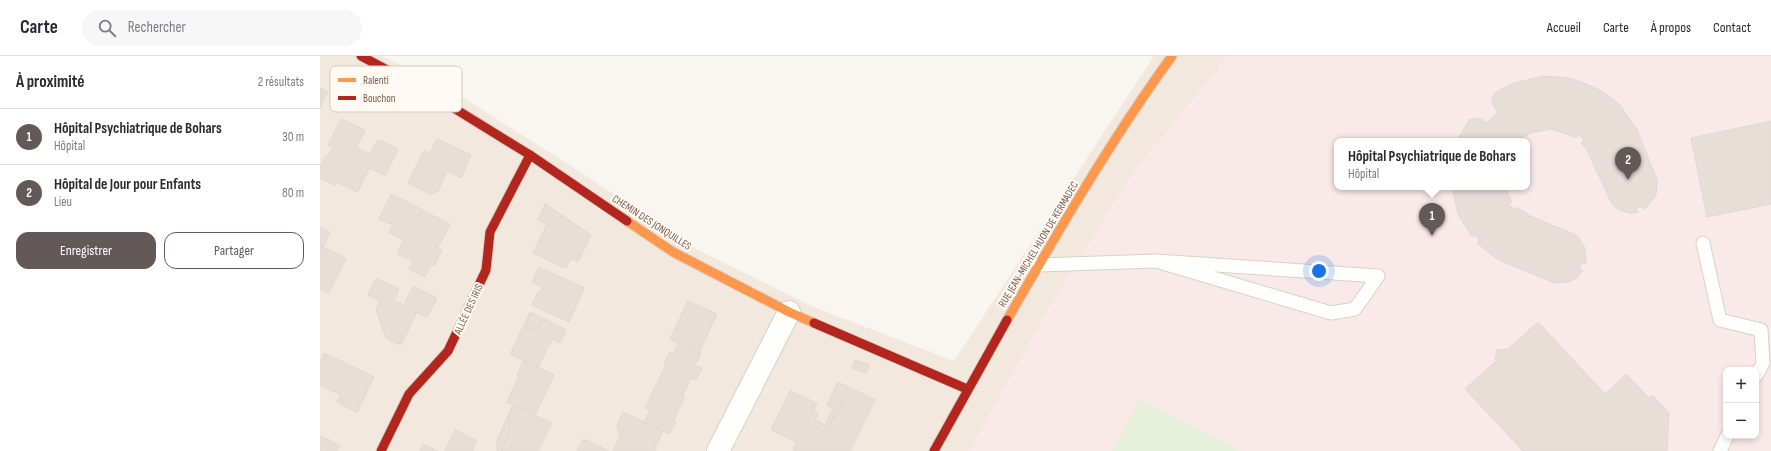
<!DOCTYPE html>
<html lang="fr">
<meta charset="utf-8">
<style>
:root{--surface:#fff;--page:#f7f7f7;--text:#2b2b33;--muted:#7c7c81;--line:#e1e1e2;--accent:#625958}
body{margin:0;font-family:"Sofia Sans Condensed",sans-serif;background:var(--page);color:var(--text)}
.controls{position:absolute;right:12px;bottom:12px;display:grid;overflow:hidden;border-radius:8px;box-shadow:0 2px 6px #0003}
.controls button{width:36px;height:36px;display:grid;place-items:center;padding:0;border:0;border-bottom:1px solid var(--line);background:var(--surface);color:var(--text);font:20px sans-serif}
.you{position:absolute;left:999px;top:215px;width:14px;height:14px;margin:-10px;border:3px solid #fff;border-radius:50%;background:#1a73e8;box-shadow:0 0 0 6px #1a73e833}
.badge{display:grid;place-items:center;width:26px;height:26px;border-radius:50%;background:var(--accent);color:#fff;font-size:13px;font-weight:700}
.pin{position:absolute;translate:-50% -33px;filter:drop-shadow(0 1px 2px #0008)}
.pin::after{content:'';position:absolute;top:21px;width:14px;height:12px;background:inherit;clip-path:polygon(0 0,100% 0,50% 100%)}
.popup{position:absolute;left:1014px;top:82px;width:196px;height:52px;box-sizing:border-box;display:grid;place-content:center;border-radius:8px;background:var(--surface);filter:drop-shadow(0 1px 3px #0005);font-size:13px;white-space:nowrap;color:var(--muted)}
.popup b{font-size:15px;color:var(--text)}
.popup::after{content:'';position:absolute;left:50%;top:100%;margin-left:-8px;border:8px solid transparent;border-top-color:var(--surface)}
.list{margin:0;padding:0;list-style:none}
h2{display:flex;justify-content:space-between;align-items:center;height:52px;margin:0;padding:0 16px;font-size:17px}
h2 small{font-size:13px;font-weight:400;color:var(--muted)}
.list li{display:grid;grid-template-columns:26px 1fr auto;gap:12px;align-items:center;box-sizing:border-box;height:56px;padding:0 16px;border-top:1px solid var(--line)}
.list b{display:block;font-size:15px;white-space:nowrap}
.list p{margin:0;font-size:13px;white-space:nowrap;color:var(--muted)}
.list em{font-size:13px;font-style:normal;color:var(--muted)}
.actions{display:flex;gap:8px;padding:12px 16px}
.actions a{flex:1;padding:9px 0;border:1px solid var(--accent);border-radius:12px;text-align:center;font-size:14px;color:var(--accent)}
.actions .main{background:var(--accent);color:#fff}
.icon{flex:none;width:22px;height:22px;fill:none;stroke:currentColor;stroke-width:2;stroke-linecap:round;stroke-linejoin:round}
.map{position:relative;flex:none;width:1451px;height:395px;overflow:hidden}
header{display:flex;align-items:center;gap:24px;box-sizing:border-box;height:56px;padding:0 20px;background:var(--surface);border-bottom:1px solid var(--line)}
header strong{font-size:19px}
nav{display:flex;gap:22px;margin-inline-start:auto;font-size:14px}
.search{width:280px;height:36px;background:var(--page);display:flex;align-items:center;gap:10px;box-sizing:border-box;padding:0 14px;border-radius:22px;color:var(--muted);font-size:15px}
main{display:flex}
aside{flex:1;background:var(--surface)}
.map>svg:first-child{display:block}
</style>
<header>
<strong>Carte</strong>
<div class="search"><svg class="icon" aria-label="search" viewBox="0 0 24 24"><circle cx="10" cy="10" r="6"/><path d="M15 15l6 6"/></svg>Rechercher</div>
<nav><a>Accueil</a><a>Carte</a><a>À propos</a><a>Contact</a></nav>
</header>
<main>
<aside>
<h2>À proximité<small>2 résultats</small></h2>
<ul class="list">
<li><span class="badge">1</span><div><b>Hôpital Psychiatrique de Bohars</b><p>Hôpital</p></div><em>30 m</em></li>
<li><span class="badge">2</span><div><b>Hôpital de Jour pour Enfants</b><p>Lieu</p></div><em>80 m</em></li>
</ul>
<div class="actions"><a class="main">Enregistrer</a><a>Partager</a></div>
</aside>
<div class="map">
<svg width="1451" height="395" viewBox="0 0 1451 395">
<rect width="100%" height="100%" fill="#f9f5f0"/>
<path fill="#f2e8de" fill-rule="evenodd" d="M0,0H62L131,34L262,117L376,193L496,252L634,305L834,0H1451V395H0ZM1017,85H1207V131H1017ZM1406,314H1436V380H1406Z"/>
<path fill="#fae9e9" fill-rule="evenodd" d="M908,0H1451V395H649L733,244L813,116ZM1017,85H1207V131H1017ZM1406,314H1436V380H1406Z"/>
<polygon fill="#e7f0db" points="819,343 921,395 792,395"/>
<g fill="#e6ded7" stroke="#e2d8d2">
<polygon points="1223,20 1248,22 1267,28 1285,37 1300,49 1317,74 1337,124 1336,139 1327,151 1324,153 1322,150 1316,152 1318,156 1310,157 1299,154 1292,148 1267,94 1261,87 1264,84 1259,79 1256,82 1250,79 1231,73 1210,77 1199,85 1137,85 1149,64 1158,62 1162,63 1167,67 1178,56 1175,53 1172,45 1173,40 1176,36 1194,27"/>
<polygon points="0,32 8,36 0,52"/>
<polygon points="21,63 45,74 36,92 50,98 58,84 78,93 65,119 49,112 38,136 16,126 15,129 0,122 0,111 6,99 9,100 13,91 8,89"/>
<polygon points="1451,65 1451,148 1387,161 1371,82"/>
<polygon points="117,83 151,99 141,122 127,115 118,135 110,138 88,127 104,95 110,97"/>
<polygon points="1132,131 1185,131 1192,146 1189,149 1194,154 1197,151 1210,160 1254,178 1259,182 1265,192 1266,201 1266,208 1262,206 1259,213 1263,214 1257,222 1248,226 1234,227 1177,203 1157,187 1159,184 1155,179 1152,181 1138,158"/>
<polygon points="71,138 130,168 121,187 120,186 117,191 122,194 114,210 111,209 105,221 89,213 93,205 77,198 84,184 69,177 73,169 59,163"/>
<polygon points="225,148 271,179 258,206 251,202 246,212 213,197 227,168 218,164"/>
<polygon points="0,171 10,176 3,191 26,202 9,237 0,233"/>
<polygon points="219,211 264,232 249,266 212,249 218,236 220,237 223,231 212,226"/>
<polygon points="56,222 79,233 74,244 84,249 93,230 117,242 107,261 97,256 81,289 66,282 56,254 60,245 48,239"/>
<polygon points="368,245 397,258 379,297 350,283"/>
<polygon points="210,256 222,262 216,275 204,269"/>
<polygon points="222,262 246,274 240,287 232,283 218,311 190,298 204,269 216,275"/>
<polygon points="1218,266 1285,338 1306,318 1329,342 1332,339 1349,357 1347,395 1203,395 1145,333 1177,304 1175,303 1177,294 1186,293 1187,294"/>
<polygon points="359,287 381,298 375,309 382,312 376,324 371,322 363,339 337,327 346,309 344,308 350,296 353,298"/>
<polygon points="4,297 54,321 37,356 17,346 20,339 0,329 0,305"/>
<polygon points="204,304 234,319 215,359 187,346 199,320 197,319"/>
<polygon points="535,304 549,309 546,317 532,312"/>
<polygon points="518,326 555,344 530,395 476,395 473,394 477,386 451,374 470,335 497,347 487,368 506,377 522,345 511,340"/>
<polygon points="337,327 365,340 353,365 356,366 349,378 324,366 330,354 325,352"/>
<polygon points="511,340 522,345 506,377 487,368 493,355 498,357 495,364 505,369 513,352 507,349"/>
<polygon points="193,349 232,367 218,395 181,395 189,378 190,366 186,364"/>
<polygon points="303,356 343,375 334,394 337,395 293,395 300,379 297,369"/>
<polygon points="186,364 190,366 189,378 181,395 178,395 177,394 177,385"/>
<polygon points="135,374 157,385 152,395 125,395"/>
<polygon points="0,380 20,389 17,395 0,395"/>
<polygon points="263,383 289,395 257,395"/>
<polygon points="103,388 118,395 100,395"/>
</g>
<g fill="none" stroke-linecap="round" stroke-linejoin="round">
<defs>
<g id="lane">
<polyline points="1383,187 1400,264 1441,274 1443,307 1436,320"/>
<polyline points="719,209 836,205 1011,257 1035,253 1058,220 836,205"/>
<polyline points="1400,395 1407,380"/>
</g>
<polyline id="street" points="398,395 469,256"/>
<g id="slow">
<polyline points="307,165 353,196 469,256 494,267"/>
<path d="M687,264C739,174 791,84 852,0"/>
</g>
<g id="jam">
<polyline points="41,0 103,33 210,99 307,165"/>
<polyline points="494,267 647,333"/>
<polyline points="61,395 89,338 128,295 166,214 170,176 210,99"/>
<polyline points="614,395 687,264"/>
</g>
</defs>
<use href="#lane" stroke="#d7d1cb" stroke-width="15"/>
<use href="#street" stroke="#d7d1cb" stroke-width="24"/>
<use href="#slow" stroke="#d9d2cb" stroke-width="11"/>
<use href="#jam" stroke="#d9d2cb" stroke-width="11"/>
<use href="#lane" stroke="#fefefd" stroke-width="13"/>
<use href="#street" stroke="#fefefd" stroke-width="22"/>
<use href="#slow" stroke="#ff974d" stroke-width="9"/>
<use href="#jam" stroke="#b3261e" stroke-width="9"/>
</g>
<g text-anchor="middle" stroke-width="4" stroke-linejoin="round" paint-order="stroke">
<g font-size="11" fill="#7a5c4d" stroke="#fffaf3">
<text transform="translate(332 166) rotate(33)" y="4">CHEMIN DES JONQUILLES</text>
<text transform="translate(718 188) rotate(-59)" y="4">RUE JEAN-MICHEL HUON DE KERMADEC</text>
<text transform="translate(148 253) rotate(-65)" y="4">ALLÉE DES IRIS</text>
</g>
</g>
<rect x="10" y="10" width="132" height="46" rx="6" fill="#fffaf3" stroke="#d7cbc1" stroke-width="1"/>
<rect x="18" y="22" width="18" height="4" fill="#ff974d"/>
<rect x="18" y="40" width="18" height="4" fill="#b3261e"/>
<g font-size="11" fill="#7a5c4d">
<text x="43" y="28">Ralenti</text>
<text x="43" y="46">Bouchon</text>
</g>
</svg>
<div class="controls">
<button>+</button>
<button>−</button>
</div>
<div class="you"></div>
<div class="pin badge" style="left:1112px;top:180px">1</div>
<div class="popup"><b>Hôpital Psychiatrique de Bohars</b>Hôpital</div>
<div class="pin badge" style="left:1308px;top:124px">2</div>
</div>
</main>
